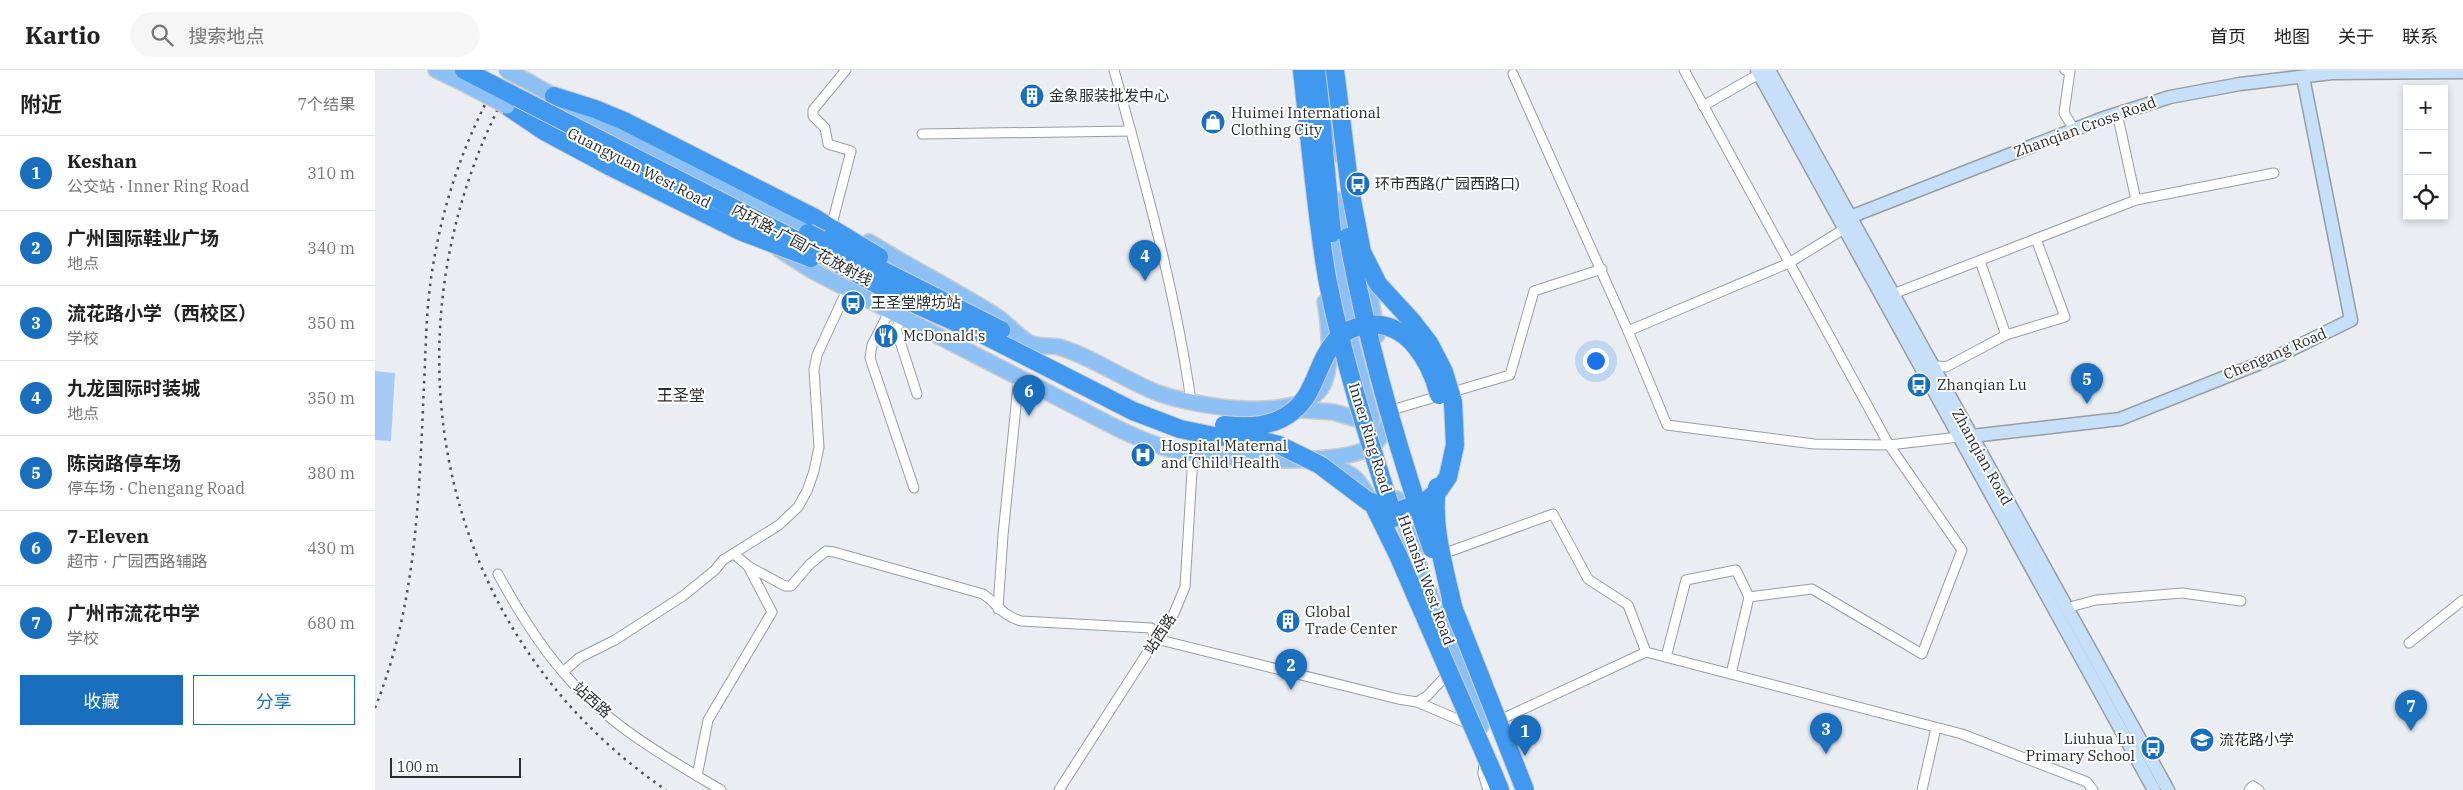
<!DOCTYPE html>
<html lang="zh">
<meta charset="utf-8">
<style>
:root{--surface:#fff;--page:#f6f6f6;--text:#222;--muted:#767676;--line:#e0e0e0;--accent:#196fbd}
body{margin:0;font-family:"IBM Plex Serif","Noto Sans SC",serif;background:var(--page);color:var(--text)}
.controls{position:absolute;right:15px;top:15px;display:grid;overflow:hidden;border-radius:0px;box-shadow:0 2px 8px #0003}
.controls button{width:45px;height:45px;display:grid;place-items:center;padding:0;border:0;border-bottom:1px solid var(--line);background:var(--surface);color:var(--text);font:25px sans-serif}
.scale{position:absolute;left:15px;bottom:12px;width:131px;box-sizing:border-box;padding-left:5px;border:2px solid #2a2b2d;border-top:0;font-size:14px;line-height:18px;white-space:nowrap;color:#2a2b2d;-webkit-text-stroke:4px #fff;paint-order:stroke}
.you{position:absolute;left:1220px;top:290px;width:18px;height:18px;margin:-12px;border:4px solid #fff;border-radius:50%;background:#1a73e8;box-shadow:0 0 0 8px #1a73e833}
.badge{display:grid;place-items:center;width:32px;height:32px;border-radius:50%;background:var(--accent);color:#fff;font-size:16px;font-weight:700}
.pin{position:absolute;translate:-50% -41px;filter:drop-shadow(0 1px 2px #0008)}
.pin::after{content:'';position:absolute;top:26px;width:18px;height:15px;background:inherit;clip-path:polygon(0 0,100% 0,50% 100%)}
.list{margin:0;padding:0;list-style:none}
h2{display:flex;justify-content:space-between;align-items:center;height:65px;margin:0;padding:0 20px;font-size:21px}
h2 small{font-size:16px;font-weight:400;color:var(--muted)}
.list li{display:grid;grid-template-columns:32px 1fr auto;gap:15px;align-items:center;box-sizing:border-box;height:75px;padding:0 20px;border-top:1px solid var(--line)}
.list b{display:block;font-size:19px;white-space:nowrap}
.list p{margin:0;font-size:16px;white-space:nowrap;color:var(--muted)}
.list em{font-size:16px;font-style:normal;color:var(--muted)}
.actions{display:flex;gap:10px;padding:15px 20px}
.actions a{flex:1;padding:11px 0;border:1px solid var(--accent);border-radius:0px;text-align:center;font-size:18px;color:var(--accent)}
.actions .main{background:var(--accent);color:#fff}
.icon{flex:none;width:28px;height:28px;fill:none;stroke:currentColor;stroke-width:2;stroke-linecap:round;stroke-linejoin:round}
.map{position:relative;flex:none;width:2088px;height:720px;overflow:hidden}
header{display:flex;align-items:center;gap:30px;box-sizing:border-box;height:70px;padding:0 25px;background:var(--surface);border-bottom:1px solid var(--line)}
header strong{font-size:24px}
nav{display:flex;gap:28px;margin-inline-start:auto;font-size:18px}
.search{width:350px;height:45px;background:var(--page);display:flex;align-items:center;gap:12px;box-sizing:border-box;padding:0 18px;border-radius:28px;color:var(--muted);font-size:19px}
main{display:flex}
aside{flex:1;background:var(--surface)}
.map>svg:first-child{display:block}
</style>
<header>
<strong>Kartio</strong>
<div class="search"><svg class="icon" aria-label="search" viewBox="0 0 24 24"><circle cx="10" cy="10" r="6"/><path d="M15 15l6 6"/></svg>搜索地点</div>
<nav><a>首页</a><a>地图</a><a>关于</a><a>联系</a></nav>
</header>
<main>
<aside>
<h2>附近<small>7个结果</small></h2>
<ul class="list">
<li><span class="badge">1</span><div><b>Keshan</b><p>公交站 · Inner Ring Road</p></div><em>310 m</em></li>
<li><span class="badge">2</span><div><b>广州国际鞋业广场</b><p>地点</p></div><em>340 m</em></li>
<li><span class="badge">3</span><div><b>流花路小学（西校区）</b><p>学校</p></div><em>350 m</em></li>
<li><span class="badge">4</span><div><b>九龙国际时装城</b><p>地点</p></div><em>350 m</em></li>
<li><span class="badge">5</span><div><b>陈岗路停车场</b><p>停车场 · Chengang Road</p></div><em>380 m</em></li>
<li><span class="badge">6</span><div><b>7-Eleven</b><p>超市 · 广园西路辅路</p></div><em>430 m</em></li>
<li><span class="badge">7</span><div><b>广州市流花中学</b><p>学校</p></div><em>680 m</em></li>
</ul>
<div class="actions"><a class="main">收藏</a><a>分享</a></div>
</aside>
<div class="map">
<svg width="2088" height="720" viewBox="0 0 2088 720">
<rect width="100%" height="100%" fill="#eaeef3"/>
<polygon fill="#a6cbf4" points="0,301 20,303 16,371 0,370"/>
<g fill="none" stroke-linecap="round" stroke-linejoin="round">
<defs>
<g id="street">
<path d="M739,0C769,109 800,219 816,331"/>
<polyline points="1309,0 1514,375 1584,367"/>
<polyline points="1690,0 1695,1 1689,43 1699,59"/>
<polyline points="1138,4 1253,261 1414,193 1469,159"/>
<polyline points="1328,36 1384,4"/>
<polyline points="1742,43 1761,130"/>
<polyline points="547,64 756,61"/>
<polyline points="458,150 476,81 453,74 450,58 438,46 438,40 471,0"/>
<polyline points="1605,191 1631,265"/>
<polyline points="1518,224 1761,130 1899,103"/>
<polyline points="515,240 497,275 495,288 539,418"/>
<polyline points="528,246 521,259 542,324"/>
<polyline points="1253,261 1292,355 1439,374 1514,375 1587,480 1547,584 1437,519 1374,527 1356,604"/>
<polyline points="1555,295 1571,297 1631,265 1690,247 1661,169"/>
<polyline points="1020,339 1135,305 1159,221 1227,199"/>
<path d="M359,484L373,496L410,516H416L435,494L451,481L459,482L608,524C623,534 626,545 646,551L776,558L781,569L1023,629L1042,632L1089,652"/>
<polyline points="1065,485 1178,444 1213,509 1253,535 1271,582 1587,664 1712,712 1718,720"/>
<path d="M123,504C142,539 162,572 188,602C230,653 290,687 346,720"/>
<polyline points="1691,538 1721,530 1807,523 1866,531"/>
<polyline points="623,539 628,465 644,306"/>
<polyline points="2034,573 2088,530"/>
<polyline points="1291,587 1311,510 1361,500 1374,527"/>
<polyline points="188,602 204,588 240,570 308,526 340,500 348,490 404,455 423,437 432,421 439,401 444,377 439,300 442,285 473,218"/>
<polyline points="1042,632 1052,626 1069,608"/>
<polyline points="1127,649 1271,582"/>
<polyline points="1109,691 1108,704 1113,720"/>
<polyline points="322,706 333,650 397,542 373,496"/>
<polyline points="684,720 781,569 797,548 810,517 818,385"/>
<polyline points="1547,720 1561,658"/>
<polyline points="1874,720 1878,716 1884,720"/>
</g>
<g id="secondary">
<polyline points="1382,0 1779,720"/>
<polyline points="1394,0 1793,720"/>
<polyline points="1471,155 1475,147 1726,49 1795,27 1865,14 1957,3 2088,2"/>
<polyline points="1588,367 1745,349 1903,286 1976,250 1928,7"/>
</g>
<g id="primary">
<polyline points="61,0 90,14"/>
<polyline points="954,10 957,85"/>
<polyline points="154,12 225,52 448,164"/>
<polyline points="962,130 970,181"/>
<polyline points="953,153 977,275 997,350"/>
<path d="M494,172C536,198 580,220 621,246C632,253 647,271 657,274C665,277 675,275 684,277C718,287 749,310 783,323C818,336 922,354 946,318C959,298 954,254 950,232"/>
<path d="M405,180L436,200L732,353C753,364 775,374 798,380C837,390 959,397 994,378C1002,374 1006,365 1011,358"/>
<polyline points="989,191 1002,265"/>
<polyline points="914,339 958,342 996,353"/>
<path d="M946,396C977,400 984,407 997,435"/>
<polyline points="1022,429 1042,491 1106,656"/>
</g>
<g id="highway">
<polyline points="927,0 936,84"/>
<polyline points="942,0 949,81"/>
<polyline points="179,26 220,39 249,51 440,148 459,160"/>
<polyline points="132,36 169,61 236,97"/>
<polyline points="1118,703 1125,720"/>
</g>
</defs>
<use href="#street" stroke="#999da2" stroke-width="11"/>
<use href="#secondary" stroke="#999da2" stroke-width="15"/>
<use href="#primary" stroke="#cccccd" stroke-width="18"/>
<use href="#highway" stroke="#cccccd" stroke-width="20"/>
<use href="#street" stroke="#fff" stroke-width="9"/>
<use href="#secondary" stroke="#c6e0fa" stroke-width="12"/>
<use href="#primary" stroke="#8dc1f5" stroke-width="15"/>
<use href="#highway" stroke="#4198ef" stroke-width="18"/>
<g stroke="#4e4f52" stroke-width="2.5" stroke-dasharray="2.5 5" stroke-linecap="butt">
<path d="M144,0C0,244 52,557 291,720"/>
<path d="M0,638C42,533 44,426 49,315C51,277 51,239 57,202C68,130 92,62 129,0"/>
</g>
<defs>
<g id="primary-bridge">
<polyline points="131,0 154,12"/>
<polyline points="90,14 132,36"/>
</g>
<g id="highway-bridge">
<polyline points="89,0 413,166 529,229 605,263 758,341 805,359 839,366 879,369 904,375 945,395 994,432 1006,438 1023,441 1051,431 1064,420 1073,407 1080,375 1078,332 1069,302 1054,273 1037,251 1003,214 987,182 975,120 960,0"/>
<polyline points="949,81 957,163"/>
<path d="M936,84C941,127 945,170 953,213C969,293 994,371 1019,448"/>
<polyline points="236,97 365,161 436,188"/>
<polyline points="459,160 504,187"/>
<polyline points="433,163 626,260"/>
<path d="M973,167C992,273 1022,377 1057,479"/>
<path d="M849,355C872,358 899,357 918,341C941,323 942,291 961,270C968,261 980,257 991,255C1032,250 1055,290 1064,325"/>
<path d="M1062,417C1056,458 1071,502 1079,542"/>
<polyline points="997,432 1023,485 1118,703"/>
<polyline points="1076,532 1150,720"/>
</g>
</defs>
<use href="#primary-bridge" stroke="#cccccd" stroke-width="18" stroke-linecap="butt"/>
<use href="#highway-bridge" stroke="#cccccd" stroke-width="20" stroke-linecap="butt"/>
<use href="#primary-bridge" stroke="#8dc1f5" stroke-width="15"/>
<use href="#highway-bridge" stroke="#4198ef" stroke-width="18"/>
</g>
<defs>
<symbol id="building-disc" viewBox="-11 -11 22 22"><circle r="9.5" fill="#196fbd" stroke="#fff"/><path d="M-4-6H4V6H1V3H-1V6H-4ZM-2.5-4.3h1.7v1.8h-1.7ZM.8-4.3h1.7v1.8H.8ZM-2.5-1h1.7V.8h-1.7ZM.8-1h1.7V.8H.8Z" fill="#fff"/></symbol>
<symbol id="shop-disc" viewBox="-11 -11 22 22"><circle r="9.5" fill="#196fbd" stroke="#fff"/><path d="M-5-2.5h2.3a2.7 3.5 0 0 1 5.4 0H5L5.5 6h-11ZM-1.5-2.5h3a1.5 2.3 0 0 0-3 0Z" fill="#fff"/></symbol>
<symbol id="bus-disc" viewBox="-11 -11 22 22"><circle r="9.5" fill="#196fbd" stroke="#fff"/><path d="M-5-6H5V4H4V6H2V4H-2V6H-4V4H-5ZM-3.5-4V0h7V-4ZM-3.5 1.2v1.5H-2V1.2ZM2 1.2v1.5H3.5V1.2Z" fill="#fff"/></symbol>
<symbol id="restaurant-disc" viewBox="-11 -11 22 22"><circle r="9.5" fill="#196fbd" stroke="#fff"/><path d="M-5-6h1v4h1v-4h1v4h1v-4h1v5L-1.5 .5V6h-2V.5L-5-1ZM5-6V6H3V1.5H1.5Q1.5-4 5-6Z" fill="#fff"/></symbol>
<symbol id="hospital-disc" viewBox="-11 -11 22 22"><circle r="9.5" fill="#196fbd" stroke="#fff"/><path d="M-5-5h3v3.5h4V-5h3V5h-3V1.5h-4V5h-3Z" fill="#fff"/></symbol>
<symbol id="school-disc" viewBox="-11 -11 22 22"><circle r="9.5" fill="#196fbd" stroke="#fff"/><path d="M0-5L7-2L0 1L-7-2ZM-4 1L0 2.5L4 1V4Q0 6-4 4Z" fill="#fff"/></symbol>
</defs>
<g fill-rule="evenodd">
<use href="#building-disc" x="643" y="12" width="28" height="28"/>
<use href="#shop-disc" x="824" y="38" width="28" height="28"/>
<use href="#bus-disc" x="969" y="100" width="28" height="28"/>
<use href="#bus-disc" x="464" y="219" width="28" height="28"/>
<use href="#restaurant-disc" x="497" y="252" width="28" height="28"/>
<use href="#bus-disc" x="1530" y="301" width="28" height="28"/>
<use href="#hospital-disc" x="754" y="371" width="28" height="28"/>
<use href="#building-disc" x="899" y="537" width="28" height="28"/>
<use href="#school-disc" x="1813" y="656" width="28" height="28"/>
<use href="#bus-disc" x="1764" y="664" width="28" height="28"/>
</g>
<g text-anchor="middle" stroke-width="4" stroke-linejoin="round" paint-order="stroke">
<g font-size="15" fill="#2a2b2d" stroke="#fff" text-anchor="start">
<text x="674" y="31">金象服装批发中心</text>
<text x="856" y="48">Huimei International<tspan x="856" dy="17">Clothing City</tspan></text>
<text x="1000" y="119">环市西路(广园西路口)</text>
<text x="496" y="238">王圣堂牌坊站</text>
<text x="528" y="271">McDonald's</text>
<text x="1562" y="320">Zhanqian Lu</text>
<text x="786" y="381">Hospital Maternal<tspan x="786" dy="17">and Child Health</tspan></text>
<text x="930" y="547">Global<tspan x="930" dy="17">Trade Center</tspan></text>
<text x="1760" y="674" text-anchor="end">Liuhua Lu<tspan x="1760" dy="17">Primary School</tspan></text>
<text x="1844" y="675">流花路小学</text>
</g>
<g font-size="15" fill="#2a2b2d" stroke="#fff">
<text transform="translate(1710 57) rotate(-20)" y="5">Zhanqian Cross Road</text>
<text transform="translate(264 98) rotate(27)" y="5">Guangyuan West Road</text>
<text transform="translate(427 175) rotate(28)" y="5">内环路-广园广花放射线</text>
<text transform="translate(1900 284) rotate(-23)" y="5">Chengang Road</text>
<text transform="translate(995 368) rotate(73)" y="5">Inner Ring Road</text>
<text transform="translate(1607 387) rotate(61)" y="5">Zhanqian Road</text>
<text transform="translate(1051 510) rotate(70)" y="5">Huanshi West Road</text>
<text transform="translate(785 564) rotate(-57)" y="5">站西路</text>
<text transform="translate(217 630) rotate(42)" y="5">站西路</text>
</g>
<g font-size="16" fill="#2a2b2d" stroke="#fff">
<text x="306" y="331">王圣堂</text>
</g>
</g>
</svg>
<div class="controls">
<button>+</button>
<button>−</button>
<button><svg class="icon" aria-label="locate" viewBox="0 0 24 24"><circle cx="12" cy="12" r="6"/><path d="M12 2v4M12 18v4M2 12h4M18 12h4"/></svg></button>
</div>
<div class="scale">100 m</div>
<div class="you"></div>
<div class="pin badge" style="left:1150px;top:686px">1</div>
<div class="pin badge" style="left:916px;top:620px">2</div>
<div class="pin badge" style="left:1451px;top:684px">3</div>
<div class="pin badge" style="left:770px;top:211px">4</div>
<div class="pin badge" style="left:1712px;top:334px">5</div>
<div class="pin badge" style="left:654px;top:346px">6</div>
<div class="pin badge" style="left:2036px;top:661px">7</div>
</div>
</main>
